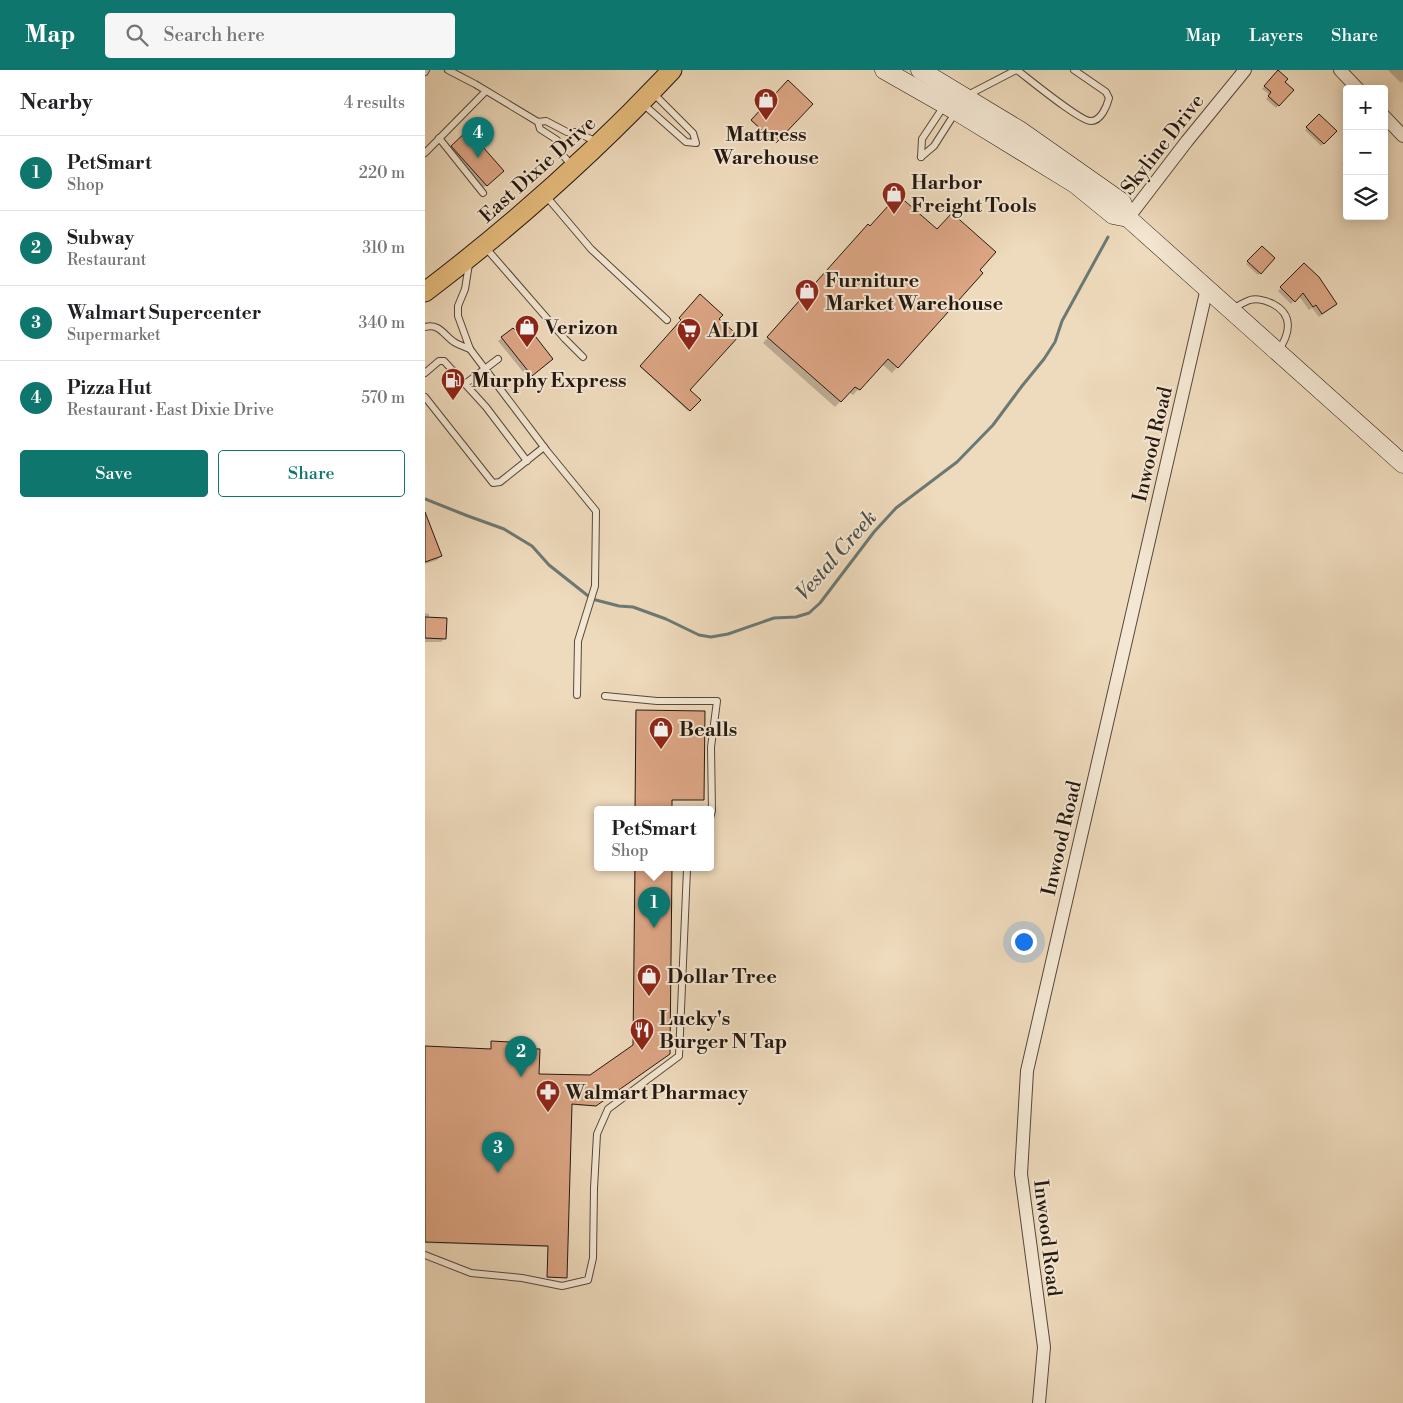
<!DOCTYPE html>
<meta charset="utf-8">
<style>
:root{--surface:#fff;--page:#f6f6f6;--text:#202124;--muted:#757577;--line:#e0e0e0;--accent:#0f766e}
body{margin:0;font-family:"Libre Bodoni",serif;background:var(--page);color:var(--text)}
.controls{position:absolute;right:15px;top:15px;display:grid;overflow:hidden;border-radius:5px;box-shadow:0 2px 12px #0003}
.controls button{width:45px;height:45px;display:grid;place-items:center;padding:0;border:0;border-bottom:1px solid var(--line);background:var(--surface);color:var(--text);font:25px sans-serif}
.you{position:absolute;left:598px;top:871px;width:18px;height:18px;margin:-12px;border:4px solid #fff;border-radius:50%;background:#1a73e8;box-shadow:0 0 0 8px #1a73e833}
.badge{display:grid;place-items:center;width:32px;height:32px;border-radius:50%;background:var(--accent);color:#fff;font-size:16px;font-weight:700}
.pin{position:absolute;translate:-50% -41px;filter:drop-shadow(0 1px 2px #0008)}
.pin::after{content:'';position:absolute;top:26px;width:18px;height:15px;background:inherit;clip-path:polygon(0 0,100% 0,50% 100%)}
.popup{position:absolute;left:169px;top:736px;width:120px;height:65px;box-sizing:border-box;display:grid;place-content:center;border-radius:5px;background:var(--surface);filter:drop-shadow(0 1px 4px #0005);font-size:16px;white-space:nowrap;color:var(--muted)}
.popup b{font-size:19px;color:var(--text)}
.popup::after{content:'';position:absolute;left:50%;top:100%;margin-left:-10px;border:10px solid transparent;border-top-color:var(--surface)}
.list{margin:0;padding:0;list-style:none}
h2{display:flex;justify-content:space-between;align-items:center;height:65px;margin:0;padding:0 20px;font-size:21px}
h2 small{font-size:16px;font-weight:400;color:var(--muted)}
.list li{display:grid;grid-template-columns:32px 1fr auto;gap:15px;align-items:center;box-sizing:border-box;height:75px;padding:0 20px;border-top:1px solid var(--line)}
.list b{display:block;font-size:19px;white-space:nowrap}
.list p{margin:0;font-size:16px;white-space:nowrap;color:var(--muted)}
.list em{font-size:16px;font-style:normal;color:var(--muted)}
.actions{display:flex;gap:10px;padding:15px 20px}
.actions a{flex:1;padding:11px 0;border:1px solid var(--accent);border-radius:5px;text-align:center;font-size:18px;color:var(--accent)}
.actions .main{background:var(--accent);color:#fff}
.icon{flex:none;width:28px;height:28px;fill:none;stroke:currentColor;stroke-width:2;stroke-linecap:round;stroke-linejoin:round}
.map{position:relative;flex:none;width:978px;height:1333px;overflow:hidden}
header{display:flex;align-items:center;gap:30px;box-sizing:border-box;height:70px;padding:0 25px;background:var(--accent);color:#fff}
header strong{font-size:24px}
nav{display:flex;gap:28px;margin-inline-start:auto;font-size:18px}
.search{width:350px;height:45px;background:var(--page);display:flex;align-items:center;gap:12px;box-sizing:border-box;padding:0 18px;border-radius:5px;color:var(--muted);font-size:19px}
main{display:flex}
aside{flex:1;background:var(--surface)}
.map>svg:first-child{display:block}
</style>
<header>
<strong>Map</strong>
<div class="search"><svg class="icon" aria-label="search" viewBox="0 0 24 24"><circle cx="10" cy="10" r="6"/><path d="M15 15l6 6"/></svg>Search here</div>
<nav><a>Map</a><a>Layers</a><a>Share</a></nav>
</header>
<main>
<aside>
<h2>Nearby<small>4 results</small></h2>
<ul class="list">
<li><span class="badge">1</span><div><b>PetSmart</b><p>Shop</p></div><em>220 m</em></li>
<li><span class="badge">2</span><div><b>Subway</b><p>Restaurant</p></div><em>310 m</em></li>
<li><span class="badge">3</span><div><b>Walmart Supercenter</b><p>Supermarket</p></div><em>340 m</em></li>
<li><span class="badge">4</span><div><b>Pizza Hut</b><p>Restaurant · East Dixie Drive</p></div><em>570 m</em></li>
</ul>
<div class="actions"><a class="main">Save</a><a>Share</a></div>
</aside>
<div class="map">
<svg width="978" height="1333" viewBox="0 0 978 1333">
<rect width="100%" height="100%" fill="#eedabc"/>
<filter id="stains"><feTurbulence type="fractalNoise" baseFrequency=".004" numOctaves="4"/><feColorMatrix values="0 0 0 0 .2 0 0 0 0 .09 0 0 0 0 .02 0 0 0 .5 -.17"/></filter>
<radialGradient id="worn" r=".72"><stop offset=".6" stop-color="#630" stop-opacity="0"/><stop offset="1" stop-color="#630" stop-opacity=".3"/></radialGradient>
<g fill="#0003">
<polygon points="963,0 978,0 978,11 976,13"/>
<polygon points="853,2 858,12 867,20 851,38 841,29 845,25 837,19"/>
<polygon points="363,12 386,34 350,73 326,51"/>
<polygon points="894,46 910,61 896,76 880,60"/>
<polygon points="27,76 72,106 56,120 22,82"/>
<polygon points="922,90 922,101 917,94"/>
<polygon points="445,157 512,161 556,203 467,303 457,294 428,325 424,322 410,337 338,273 438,161"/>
<polygon points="837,177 849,188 833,205 821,194"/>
<polygon points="879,195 911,234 894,247 887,238 884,240 874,226 866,234 853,221"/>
<polygon points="275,226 293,249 263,320 274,330 263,341 215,297 256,251 254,249"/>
<polygon points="90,262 122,293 103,308 73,271 77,268"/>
<polygon points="0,444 16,486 12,490 0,494"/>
<polygon points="0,543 4,544 4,549 20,568 16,572 0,572"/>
<polygon points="210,642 211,642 277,730 246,730 246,739 210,739"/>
<polygon points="209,797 246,797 244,983 169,1036 146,1035 140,1207 122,1208 123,1177 0,1173 0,978 66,980 66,973 84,979 113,1005 165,1006 208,977"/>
</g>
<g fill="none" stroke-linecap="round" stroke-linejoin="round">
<polyline stroke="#6b7974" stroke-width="3" points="0,429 43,446 79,459 107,476 124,495 167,529 194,536 208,537 241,549 274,565 286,567 303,564 349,548 371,547 384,543 395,533 449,462 471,438 532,392 568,355 597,316 619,289 630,272 637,251 683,167"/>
</g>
<g fill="#dda685" stroke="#241810">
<polygon points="853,0 863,9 860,12 869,20 854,36 843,26 846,22 839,16"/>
<polygon points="363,10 388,34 351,73 326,50"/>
<polygon points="894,44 912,61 899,74 881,57"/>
<polygon points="43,60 79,101 62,116 26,76"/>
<polygon points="473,125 512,159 527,143 571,182 555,200 558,203 473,298 463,289 435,320 430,317 416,332 342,267 443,154 445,156"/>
<polygon points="837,176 850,188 836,204 822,191"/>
<polygon points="879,193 894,207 912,234 897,244 891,235 888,237 878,223 870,232 855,217"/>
<polygon points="275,224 298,245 294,249 314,266 265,320 276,330 265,341 215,296 256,250 254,248"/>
<polygon points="100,253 128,289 107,306 76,267 88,258 90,260"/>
<polygon points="0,442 17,486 0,492"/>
<polygon points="0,547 22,548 21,569 0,568"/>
<polygon points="211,640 280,641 279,730 247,730 247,739 210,739"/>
<polygon points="210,797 247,797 245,984 171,1036 147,1034 142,1208 122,1207 123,1176 0,1172 0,976 66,979 66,971 85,972 85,978 115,979 114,1004 165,1005 208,975"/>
</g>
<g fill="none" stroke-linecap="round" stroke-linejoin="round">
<defs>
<g id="lane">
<polyline points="23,0 50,14 113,52"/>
<path d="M592,0C604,9 656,52 666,51C676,51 682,36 684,28L681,22L649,0"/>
<polyline points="0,2 1,0"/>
<polyline points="541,26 591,0"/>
<polyline points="217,33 261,72 271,73 268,63 228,23"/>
<polyline points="14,68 58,123"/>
<polyline points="0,83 61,21"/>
<polyline points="496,87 497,69 519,36"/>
<polyline points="496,87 509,76 530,43"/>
<polyline points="148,97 136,83 132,70 115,59 113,52 121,51 142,62 151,62 172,72"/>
<polyline points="121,126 166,179 242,250"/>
<polyline points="60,177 140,269 158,287"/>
<polyline points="44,194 40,219 33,236 33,246 45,279 122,381 171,441 170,516 153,571 152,625"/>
<path d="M807,239C813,236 819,232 825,230C832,228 842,231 848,234C869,245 865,264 853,281"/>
<path d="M0,257C14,253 19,265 29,272C34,275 40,277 45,279"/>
<polyline points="0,303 14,291 19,291 40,314 73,289"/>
<polyline points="40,314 61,337 102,391"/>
<polyline points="0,327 68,413 75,412 119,377"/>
<polyline points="180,626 232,631 292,631 286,677 287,741 285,748"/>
<polyline points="0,1185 46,1203 97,1208 137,1216 163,1210 168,1188 169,1118 172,1064 183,1039 254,986 262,799 264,797"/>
</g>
<g id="street">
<polyline points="915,0 933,19"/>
<polyline points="959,46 978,66"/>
<polyline points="703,148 762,71 820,0"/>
<polyline points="614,1333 619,1277 596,1104 602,1001 782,218"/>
</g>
<g id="secondary">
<polyline points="459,0 531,41 650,114 688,145 703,148 978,394"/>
<polyline points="495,0 596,61 697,132 703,148"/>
</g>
<path id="primary" d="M0,222C88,155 171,81 247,0"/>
</defs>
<use href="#lane" stroke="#56483b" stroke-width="8"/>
<use href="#street" stroke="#56483b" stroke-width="14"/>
<use href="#secondary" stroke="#241810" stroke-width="19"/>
<use href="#primary" stroke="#241810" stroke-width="21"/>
<use href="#lane" stroke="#f4e7d3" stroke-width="6"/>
<use href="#street" stroke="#f4e7d3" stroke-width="12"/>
<use href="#secondary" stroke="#f4e7d3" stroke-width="18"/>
<use href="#primary" stroke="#e7bd7e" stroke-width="19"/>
</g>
<defs>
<symbol id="shop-pin" viewBox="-11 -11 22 30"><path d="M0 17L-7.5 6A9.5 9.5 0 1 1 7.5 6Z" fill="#8f2418" stroke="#f4e7d3"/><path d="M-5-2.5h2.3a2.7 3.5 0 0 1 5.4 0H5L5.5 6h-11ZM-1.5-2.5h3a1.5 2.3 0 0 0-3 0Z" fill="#fff"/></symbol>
<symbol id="supermarket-pin" viewBox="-11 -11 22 30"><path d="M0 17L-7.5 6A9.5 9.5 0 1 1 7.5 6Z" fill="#8f2418" stroke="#f4e7d3"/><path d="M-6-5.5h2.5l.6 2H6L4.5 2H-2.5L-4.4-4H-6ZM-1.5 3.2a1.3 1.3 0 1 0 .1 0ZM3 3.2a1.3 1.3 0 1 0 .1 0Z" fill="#fff"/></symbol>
<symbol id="fuel-pin" viewBox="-11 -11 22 30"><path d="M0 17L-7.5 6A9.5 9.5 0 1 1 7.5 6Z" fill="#8f2418" stroke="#f4e7d3"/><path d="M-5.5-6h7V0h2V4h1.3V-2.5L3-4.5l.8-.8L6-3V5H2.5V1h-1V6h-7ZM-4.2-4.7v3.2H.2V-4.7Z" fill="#fff"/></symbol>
<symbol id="restaurant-pin" viewBox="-11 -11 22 30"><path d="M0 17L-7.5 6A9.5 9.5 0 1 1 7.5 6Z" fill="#8f2418" stroke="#f4e7d3"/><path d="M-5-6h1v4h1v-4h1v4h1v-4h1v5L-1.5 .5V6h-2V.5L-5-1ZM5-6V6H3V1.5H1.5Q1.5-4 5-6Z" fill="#fff"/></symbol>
<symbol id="pharmacy-pin" viewBox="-11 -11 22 30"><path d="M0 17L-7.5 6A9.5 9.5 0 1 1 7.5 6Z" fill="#8f2418" stroke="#f4e7d3"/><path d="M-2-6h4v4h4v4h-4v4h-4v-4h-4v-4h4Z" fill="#fff"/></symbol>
</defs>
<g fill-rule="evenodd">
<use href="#shop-pin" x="327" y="16" width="28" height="38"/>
<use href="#shop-pin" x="455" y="110" width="28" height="38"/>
<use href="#shop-pin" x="368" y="207" width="28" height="38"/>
<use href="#shop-pin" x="88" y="243" width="28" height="38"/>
<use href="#supermarket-pin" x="250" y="246" width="28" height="38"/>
<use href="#fuel-pin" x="14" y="296" width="28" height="38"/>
<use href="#shop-pin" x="222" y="645" width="28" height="38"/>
<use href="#shop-pin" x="210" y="892" width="28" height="38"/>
<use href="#restaurant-pin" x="203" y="946" width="28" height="38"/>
<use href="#pharmacy-pin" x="109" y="1008" width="28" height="38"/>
</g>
<g text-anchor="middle" stroke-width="4" stroke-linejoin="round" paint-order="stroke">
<g font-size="20" font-weight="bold" fill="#241810" stroke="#f4e7d3" text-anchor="start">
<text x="341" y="71" text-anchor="middle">Mattress<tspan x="341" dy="23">Warehouse</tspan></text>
<text x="486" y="119">Harbor<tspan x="486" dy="23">Freight Tools</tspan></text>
<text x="400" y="217">Furniture<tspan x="400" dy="23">Market Warehouse</tspan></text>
<text x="120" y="264">Verizon</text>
<text x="282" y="267">ALDI</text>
<text x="46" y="317">Murphy Express</text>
<text x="254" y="666">Bealls</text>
<text x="242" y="913">Dollar Tree</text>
<text x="234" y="955">Lucky's<tspan x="234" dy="23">Burger N Tap</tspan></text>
<text x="140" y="1029">Walmart Pharmacy</text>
</g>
<g font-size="20" fill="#241810" stroke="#f4e7d3">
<text transform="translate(737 74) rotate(-52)" y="7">Skyline Drive</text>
<text transform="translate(112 99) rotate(-42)" y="7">East Dixie Drive</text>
<text transform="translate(727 374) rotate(-77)" y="7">Inwood Road</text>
<text transform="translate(636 768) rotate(-77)" y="7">Inwood Road</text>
<text transform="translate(623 1168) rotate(83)" y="7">Inwood Road</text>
</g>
<g font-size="21" font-style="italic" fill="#4e514a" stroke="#f4e7d3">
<text transform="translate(411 485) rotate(-49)" y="7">Vestal Creek</text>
</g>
</g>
<rect width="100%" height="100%" filter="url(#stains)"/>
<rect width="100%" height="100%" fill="url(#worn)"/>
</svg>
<div class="controls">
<button>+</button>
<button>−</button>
<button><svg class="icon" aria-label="layers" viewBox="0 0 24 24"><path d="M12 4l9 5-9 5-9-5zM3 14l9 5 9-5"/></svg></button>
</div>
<div class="you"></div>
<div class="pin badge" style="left:229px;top:858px">1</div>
<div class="popup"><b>PetSmart</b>Shop</div>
<div class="pin badge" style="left:96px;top:1007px">2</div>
<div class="pin badge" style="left:73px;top:1103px">3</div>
<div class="pin badge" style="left:53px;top:88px">4</div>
</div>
</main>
